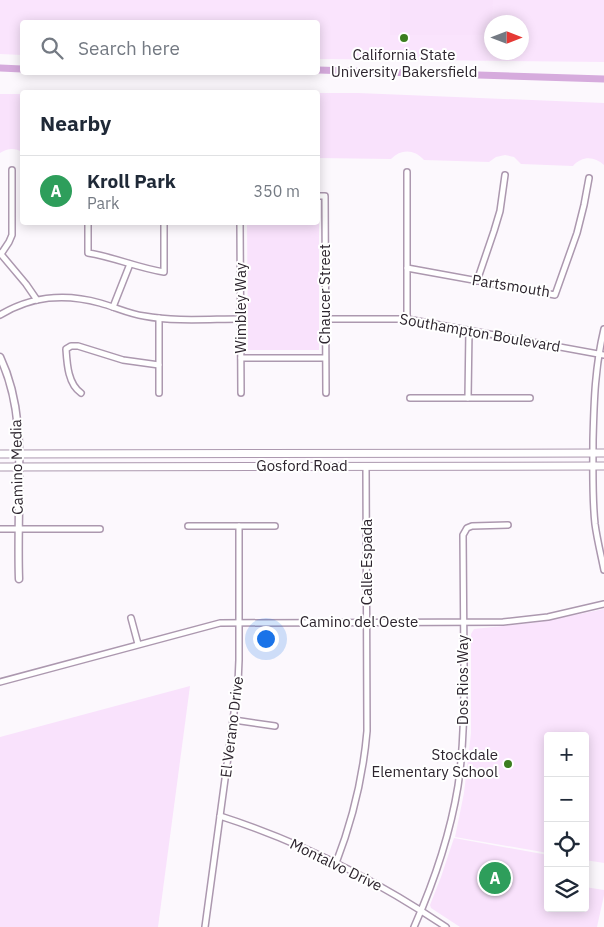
<!DOCTYPE html>
<meta charset="utf-8">
<style>
:root{--surface:#fff;--page:#f6f6f7;--text:#1f2937;--muted:#747a83;--line:#e0e1e3;--accent:#3b7e1f}
body{margin:0;font-family:"IBM Plex Sans",sans-serif;background:var(--page);color:var(--text)}
.controls{position:absolute;right:15px;bottom:15px;display:grid;overflow:hidden;border-radius:5px;box-shadow:0 2px 12px #0003}
.controls button{width:45px;height:45px;display:grid;place-items:center;padding:0;border:0;border-bottom:1px solid var(--line);background:var(--surface);color:var(--text);font:25px sans-serif}
.compass{position:absolute;left:484px;top:15px;width:45px;height:45px;border-radius:50%;background:var(--surface);box-shadow:0 2px 12px #0003;rotate:90deg}
.you{position:absolute;left:265px;top:638px;width:18px;height:18px;margin:-12px;border:4px solid #fff;border-radius:50%;background:#1a73e8;box-shadow:0 0 0 8px #1a73e833}
.badge{display:grid;place-items:center;width:32px;height:32px;border-radius:50%;background:var(--accent);color:#fff;font-size:16px;font-weight:700}
.pin{position:absolute;translate:-50% -50%;border:2px solid #fff;box-shadow:0 1px 5px #0006}
.list{margin:0;padding:0;list-style:none}
h2{display:flex;justify-content:space-between;align-items:center;height:65px;margin:0;padding:0 20px;font-size:21px}
h2 small{font-size:16px;font-weight:400;color:var(--muted)}
.list li{display:grid;grid-template-columns:32px 1fr auto;gap:15px;align-items:center;box-sizing:border-box;height:70px;padding:0 20px;border-top:1px solid var(--line)}
.list b{display:block;font-size:19px;white-space:nowrap}
.list p{margin:0;font-size:16px;white-space:nowrap;color:var(--muted)}
.list em{font-size:16px;font-style:normal;color:var(--muted)}
.icon{flex:none;width:28px;height:28px;fill:none;stroke:currentColor;stroke-width:2;stroke-linecap:round;stroke-linejoin:round}
.map{position:relative;flex:none;width:604px;height:927px;overflow:hidden}
.search{position:absolute;background:var(--surface);box-shadow:0 2px 12px #0003;left:20px;top:20px;width:300px;height:55px;display:flex;align-items:center;gap:12px;box-sizing:border-box;padding:0 18px;border-radius:5px;color:var(--muted);font-size:19px}
.panel{position:absolute;background:var(--surface);box-shadow:0 2px 12px #0003;left:20px;top:90px;width:300px;height:135px;border-radius:5px}
.map>svg:first-child{display:block}
</style>
<div class="map">
<svg width="604" height="927" viewBox="0 0 604 927">
<rect width="100%" height="100%" fill="#fcf8fd"/>
<g fill="#fae4fd" fill-rule="evenodd">
<path d="M0,0H604V62L318,59V22H22V55L0,54ZM492,22H522V52H492Z"/>
<polygon points="604,609 604,863 585,860 585,736 548,736 548,853 455,837 464,793 471,733 471,634 474,629 540,622"/>
</g>
<g fill="#f9e2fc">
<polygon points="390,0 493,0 491,35 390,35"/>
<path d="M318,93H358L604,103V165C594,156 582,156 573,166L521,164L514,157L505,155L496,157L489,162L424,160C414,149 401,149 391,159L318,158Z"/>
<path d="M0,94H22V152C15,148 8,148 0,153Z"/>
<polygon points="318,200 319,200 319,350 248,350 247,223 318,222"/>
<polygon points="190,686 158,927 0,927 0,737"/>
<polygon points="454,838 548,855 548,908 585,908 585,887 604,890 604,895 597,927 460,927 431,908 430,905 441,877"/>
</g>
<g fill="none" stroke-linecap="round" stroke-linejoin="round">
<g stroke="#d6abdd" stroke-width="7">
<polyline points="0,68 22,69"/>
<polyline points="318,70 604,79"/>
</g>
<defs>
<g id="minor">
<polyline points="407,172 407,319"/>
<polyline points="318,196 325,196 326,393"/>
<path d="M88,222V253C114,257 138,268 164,272V222"/>
<polyline points="240,222 241,393"/>
<polyline points="0,253 26,284 37,300"/>
<polyline points="1,254 9,242 12,235 12,170"/>
<polyline points="407,268 555,295 577,233 584,205 589,178"/>
<polyline points="477,281 494,231 500,211 505,175"/>
<polyline points="113,307 130,264"/>
<path d="M0,315C32,296 64,293 100,303C115,307 129,314 144,316C176,322 209,319 241,319"/>
<polyline points="159,318 159,393"/>
<polyline points="325,319 407,319 604,355"/>
<path d="M604,329C595,367 594,400 593,440C593,468 592,496 595,524C597,539 601,555 604,570"/>
<polyline points="241,358 325,358"/>
<path d="M81,393C68,384 67,364 66,349L71,346H78L123,360L159,365"/>
<polyline points="410,398 530,398"/>
<polyline points="468,398 469,330"/>
<polyline points="188,526 275,526"/>
<polyline points="0,529 100,529"/>
<polyline points="131,618 138,644"/>
<polyline points="0,682 220,623 503,622 548,617 604,604"/>
<polyline points="234,720 275,726"/>
<path d="M220,816C301,842 376,880 446,927"/>
<path d="M336,863C353,819 363,778 367,731L366,466"/>
<polyline points="205,927 238,683 239,660 239,526"/>
<path d="M414,927C434,882 450,835 458,786C464,746 464,705 464,665C464,622 463,579 463,535L467,528L472,526L508,525"/>
</g>
<path id="tertiary" d="M0,357C21,401 20,450 19,498C19,525 18,552 19,579"/>
<g id="secondary">
<polyline points="0,454 604,453"/>
<polyline points="0,467 604,466"/>
</g>
</defs>
<use href="#minor" stroke="#ac98af" stroke-width="8"/>
<use href="#tertiary" stroke="#ac98af" stroke-width="9"/>
<use href="#secondary" stroke="#ac98af" stroke-width="9"/>
<use href="#minor" stroke="#fff" stroke-width="5"/>
<use href="#tertiary" stroke="#fff" stroke-width="6"/>
<use href="#secondary" stroke="#fff" stroke-width="7"/>
</g>
<g fill="#3b7e1f" stroke="#fff" stroke-width="2">
<circle cx="404" cy="38" r="5"/>
<circle cx="508" cy="764" r="5"/>
</g>
<g text-anchor="middle" stroke-width="4" stroke-linejoin="round" paint-order="stroke">
<g font-size="15" fill="#2d252e" stroke="#fff">
<text x="404" y="60">California State<tspan x="404" dy="17">University Bakersfield</tspan></text>
<text x="498" y="760" text-anchor="end">Stockdale<tspan x="498" dy="17">Elementary School</tspan></text>
</g>
<g font-size="15" fill="#2d252e" stroke="#fff">
<text transform="translate(511 286) rotate(9)" y="5">Partsmouth</text>
<text transform="translate(325 294) rotate(-90)" y="5">Chaucer Street</text>
<text transform="translate(241 308) rotate(-90)" y="5">Wimbley Way</text>
<text transform="translate(480 333) rotate(10)" y="5">Southampton Boulevard</text>
<text x="302" y="471">Gosford Road</text>
<text transform="translate(17 467) rotate(-91)" y="5">Camino Media</text>
<text transform="translate(367 562) rotate(-90)" y="5">Calle Espada</text>
<text x="359" y="627">Camino del Oeste</text>
<text transform="translate(463 680) rotate(-90)" y="5">Dos Rios Way</text>
<text transform="translate(232 727) rotate(-83)" y="5">El Verano Drive</text>
<text transform="translate(336 865) rotate(26)" y="5">Montalvo Drive</text>
</g>
</g>
</svg>
<div class="controls">
<button>+</button>
<button>−</button>
<button><svg class="icon" aria-label="locate" viewBox="0 0 24 24"><circle cx="12" cy="12" r="6"/><path d="M12 2v4M12 18v4M2 12h4M18 12h4"/></svg></button>
<button><svg class="icon" aria-label="layers" viewBox="0 0 24 24"><path d="M12 4l9 5-9 5-9-5zM3 14l9 5 9-5"/></svg></button>
</div>
<svg class="compass" viewBox="-18 -18 36 36"><path d="M0-13l5 13h-10z" fill="#e53935"/><path d="M0 13l5-13h-10z" fill="#747a83"/></svg>
<div class="you"></div>
<div class="pin badge" style="left:495px;top:878px;background:#2e9e5b">A</div>
<div class="search"><svg class="icon" aria-label="search" viewBox="0 0 24 24"><circle cx="10" cy="10" r="6"/><path d="M15 15l6 6"/></svg>Search here</div>
<section class="panel">
<h2>Nearby<small></small></h2>
<ul class="list">
<li><span class="badge" style="background:#2e9e5b">A</span><div><b>Kroll Park</b><p>Park</p></div><em>350 m</em></li>
</ul>
</section>
</div>
